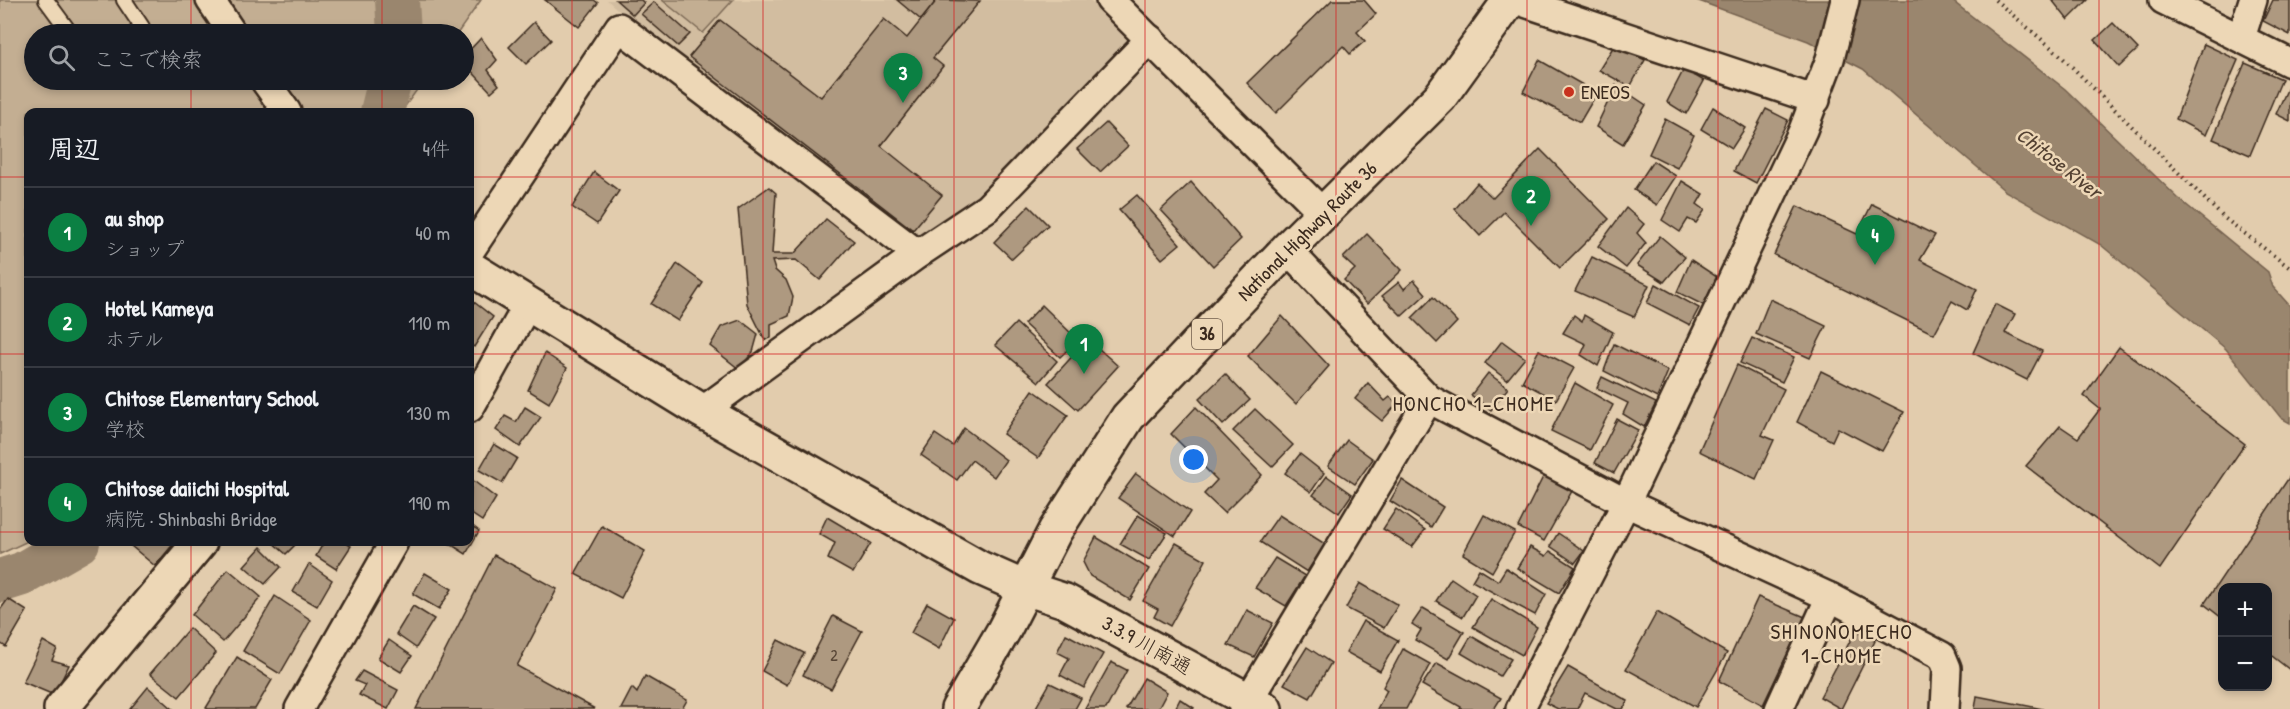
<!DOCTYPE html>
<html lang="ja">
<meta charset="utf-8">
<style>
:root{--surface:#171b24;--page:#20242c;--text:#f1f3f6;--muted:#9ea1a6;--line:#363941;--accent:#0b8043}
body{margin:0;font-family:"Patrick Hand","Klee One",sans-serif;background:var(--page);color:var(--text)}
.controls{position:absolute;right:18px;bottom:18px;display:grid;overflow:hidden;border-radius:12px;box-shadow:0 3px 9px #0003}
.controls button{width:54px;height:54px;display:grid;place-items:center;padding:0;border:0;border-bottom:2px solid var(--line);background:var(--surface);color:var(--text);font:30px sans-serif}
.you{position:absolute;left:1194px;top:460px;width:21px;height:21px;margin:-15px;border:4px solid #fff;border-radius:50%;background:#1a73e8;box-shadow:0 0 0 9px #1a73e833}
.badge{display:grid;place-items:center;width:39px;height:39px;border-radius:50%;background:var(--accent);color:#fff;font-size:20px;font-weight:700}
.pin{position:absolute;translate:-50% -50px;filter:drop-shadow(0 2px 3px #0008)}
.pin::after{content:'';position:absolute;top:32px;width:21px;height:18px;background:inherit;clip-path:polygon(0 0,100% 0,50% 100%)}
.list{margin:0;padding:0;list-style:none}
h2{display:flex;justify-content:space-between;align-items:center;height:78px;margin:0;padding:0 24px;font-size:26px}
h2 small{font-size:20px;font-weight:400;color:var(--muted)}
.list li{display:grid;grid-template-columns:39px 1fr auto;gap:18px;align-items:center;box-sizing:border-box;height:90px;padding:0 24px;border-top:2px solid var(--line)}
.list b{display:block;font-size:22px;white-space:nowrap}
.list p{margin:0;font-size:20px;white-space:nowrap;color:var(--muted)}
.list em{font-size:20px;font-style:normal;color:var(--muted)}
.icon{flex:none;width:33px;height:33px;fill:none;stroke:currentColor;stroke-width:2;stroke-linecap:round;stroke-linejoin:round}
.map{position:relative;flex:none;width:2290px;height:709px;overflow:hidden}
.search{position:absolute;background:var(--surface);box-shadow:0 3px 9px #0003;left:24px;top:24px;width:450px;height:66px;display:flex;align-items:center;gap:15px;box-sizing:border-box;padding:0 21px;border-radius:33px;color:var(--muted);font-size:22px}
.panel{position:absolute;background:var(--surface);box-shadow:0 3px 9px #0003;left:24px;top:108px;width:450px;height:438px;border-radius:12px}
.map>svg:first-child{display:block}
</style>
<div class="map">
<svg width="2290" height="709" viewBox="0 0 2290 709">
<rect width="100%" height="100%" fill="#e2ccad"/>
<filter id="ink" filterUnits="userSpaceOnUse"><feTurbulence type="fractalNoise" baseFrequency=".0167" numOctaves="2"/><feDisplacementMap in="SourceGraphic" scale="12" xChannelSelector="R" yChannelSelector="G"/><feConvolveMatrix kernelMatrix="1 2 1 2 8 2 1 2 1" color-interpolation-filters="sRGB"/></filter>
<g filter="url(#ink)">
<polygon fill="#d2bda0" points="607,0 1090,0 1130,39 1008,167 955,218 917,243 634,24"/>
<g fill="#c3ae92" stroke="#7f6c58" stroke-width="1.5">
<polygon points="0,0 481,0 457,34 34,34 34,80 424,80 401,112 28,112 28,541 0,554"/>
<polygon points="662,0 733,0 703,33"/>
</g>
<polygon fill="#9a866e" stroke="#74614e" stroke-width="1.5" points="1696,0 1951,0 2065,89 2178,198 2268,272 2273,287 2290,306 2290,423 2281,418 2226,349 2101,245 2005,191 1863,69 1808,41"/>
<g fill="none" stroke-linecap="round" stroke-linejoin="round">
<g stroke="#9a866e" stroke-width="44">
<polyline points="397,0 399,34"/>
<polyline points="382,112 390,80"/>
<polyline points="0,581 22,574 78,542"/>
</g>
</g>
<g fill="#ae9980" stroke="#3b2a1e" stroke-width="1.5">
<polygon points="545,0 594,0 598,3 579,27"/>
<polygon points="616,0 641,0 644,3 633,15"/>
<polygon points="897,0 937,0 921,20"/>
<polygon points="937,0 980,1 933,58 943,66 881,146 942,195 913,230 689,57 720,20 821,97 884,19 907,38"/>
<polygon points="1332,0 1364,0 1376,14 1357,32 1365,41 1350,54 1343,46 1276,113 1247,83"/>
<polygon points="2052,0 2088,0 2068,20"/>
<polygon points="2273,0 2290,0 2290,35 2263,21"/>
<polygon points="654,2 690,34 678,46 641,14"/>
<polygon points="534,22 551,40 526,64 509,47"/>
<polygon points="2113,23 2138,49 2119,67 2095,40"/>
<polygon points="481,38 497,60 488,70 499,85 491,92 464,63 464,56"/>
<polygon points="1615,44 1645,60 1630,87 1599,70"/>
<polygon points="2204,44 2238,60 2206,135 2176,119"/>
<polygon points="1539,60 1597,93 1580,122 1523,92"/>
<polygon points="2245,63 2282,79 2250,155 2213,139"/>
<polygon points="1684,69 1704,81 1686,114 1667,102"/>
<polygon points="2290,83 2290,121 2276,114"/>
<polygon points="1616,85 1646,105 1623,144 1596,127"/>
<polygon points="1713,107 1745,128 1732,148 1701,129"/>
<polygon points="1766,109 1788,120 1756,183 1734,171"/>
<polygon points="1665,119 1694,135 1677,168 1649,154"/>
<polygon points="1106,123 1128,146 1100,172 1077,149"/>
<polygon points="1540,149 1609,219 1560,268 1504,212 1480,236 1455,209 1477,183 1493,198"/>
<polygon points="1653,161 1676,176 1657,205 1634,190"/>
<polygon points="594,172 619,191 597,224 572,207"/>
<polygon points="1682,181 1703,194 1697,204 1705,210 1696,223 1688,219 1680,232 1662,220"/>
<polygon points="1191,182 1241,239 1213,266 1161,210"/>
<polygon points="769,187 776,193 772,254 794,254 826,219 854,241 820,280 796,260 772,261 775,270 786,280 793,297 789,316 771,324 771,338 765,340 747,304 738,209"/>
<polygon points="1137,195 1180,244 1162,259 1119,210"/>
<polygon points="1872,204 1935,235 1920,260 1977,289 1967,310 1952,301 1934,334 1774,255 1797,206 1857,234"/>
<polygon points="1029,206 1048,225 1012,259 994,242"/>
<polygon points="1626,208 1644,224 1637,233 1646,243 1626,268 1598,246"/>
<polygon points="1367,234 1402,270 1367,304 1344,280 1355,269 1343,258"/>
<polygon points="1660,236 1685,257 1664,282 1637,265"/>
<polygon points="1592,257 1649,285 1634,317 1575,291"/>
<polygon points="1691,260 1717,277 1703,305 1677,292"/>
<polygon points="677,264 703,283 678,321 651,304"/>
<polygon points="1414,280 1426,294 1402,316 1382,296 1399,282 1404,289"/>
<polygon points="1656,284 1699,308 1690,325 1647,303"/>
<polygon points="1433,297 1457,322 1437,343 1412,318"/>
<polygon points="1770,299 1826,326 1810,358 1756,334"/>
<polygon points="474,302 493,317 474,347 470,344 470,310"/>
<polygon points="1995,304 2015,314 2005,333 2042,351 2027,380 1973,353"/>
<polygon points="1042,305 1078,340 1060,357 1024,324"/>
<polygon points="1574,315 1582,321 1584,315 1613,332 1598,366 1581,355 1586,344 1563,333"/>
<polygon points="1282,316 1329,366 1296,404 1248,356"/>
<polygon points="740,320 758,334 753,352 739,369 710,346 721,327"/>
<polygon points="1016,323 1057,361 1039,382 995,345"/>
<polygon points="1752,338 1794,357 1782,382 1740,363"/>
<polygon points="1088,339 1118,366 1078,410 1048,383"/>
<polygon points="1502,341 1525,358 1507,380 1485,363"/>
<polygon points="1614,344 1668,371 1657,398 1604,371"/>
<polygon points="2119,347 2245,444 2160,569 2026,466 2060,426 2078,438 2100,409 2084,396"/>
<polygon points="1539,350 1574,368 1556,400 1522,382"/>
<polygon points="545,353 567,368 549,403 528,390"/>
<polygon points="1737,365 1784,389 1762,435 1774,440 1756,479 1699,451"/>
<polygon points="1821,371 1904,412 1882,451 1838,428 1832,441 1797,422"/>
<polygon points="1488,373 1508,388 1491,410 1471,395"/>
<polygon points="1225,374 1250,400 1223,425 1199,399"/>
<polygon points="1602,377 1656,403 1644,427 1623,414 1628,403 1597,388"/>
<polygon points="1368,383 1385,401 1390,397 1397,404 1382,421 1355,399"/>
<polygon points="1575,383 1613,405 1590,450 1551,431"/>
<polygon points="1033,390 1068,415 1038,458 1003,434"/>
<polygon points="525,407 541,417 520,447 496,430 505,416 516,422"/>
<polygon points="1196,407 1262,475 1224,513 1204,494 1217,480 1171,434"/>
<polygon points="1255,409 1293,445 1272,467 1233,431"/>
<polygon points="1617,419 1638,430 1614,473 1595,463"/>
<polygon points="964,428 1006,460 994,477 972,460 957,480 921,455 935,434 953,446"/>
<polygon points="1347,440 1373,459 1355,484 1328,466"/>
<polygon points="494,444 517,458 502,483 479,470"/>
<polygon points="1300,454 1324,473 1311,492 1285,473"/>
<polygon points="1136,474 1190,512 1175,536 1118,498"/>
<polygon points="1544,475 1572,491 1544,541 1518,527"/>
<polygon points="1327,476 1352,494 1339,513 1313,495"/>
<polygon points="2290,476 2290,670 2268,653 2268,588 2222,588 2222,618 2204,604"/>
<polygon points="471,479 496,498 482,521 470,513"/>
<polygon points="1402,480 1443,507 1431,527 1390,501"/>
<polygon points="1396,509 1425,530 1412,547 1383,529"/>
<polygon points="1138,515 1167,533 1149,560 1120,544"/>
<polygon points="1279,515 1325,544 1307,572 1260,542"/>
<polygon points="1484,515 1515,532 1492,572 1463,554"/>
<polygon points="827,517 871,543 853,573 828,559 835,543 819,534"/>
<polygon points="470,524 479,531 466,554 447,542 470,542"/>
<polygon points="602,526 645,551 621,598 575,574"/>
<polygon points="1558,533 1584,551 1575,563 1550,546"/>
<polygon points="1096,537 1149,569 1130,600 1090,576 1083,562"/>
<polygon points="135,542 175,542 155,566 131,546"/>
<polygon points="272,542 298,542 286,554"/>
<polygon points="324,542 344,542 351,546 336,569 316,556"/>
<polygon points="1176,543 1206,560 1170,626 1154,617 1158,609 1143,601"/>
<polygon points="261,547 281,567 265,584 244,566"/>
<polygon points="1530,547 1546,556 1550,551 1575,567 1559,593 1517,568"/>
<polygon points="494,555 557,589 517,666 595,709 416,709"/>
<polygon points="1275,558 1305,576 1286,606 1255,588"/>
<polygon points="309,564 332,580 317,606 293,592"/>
<polygon points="1506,568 1546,594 1535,615 1472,581 1479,569 1498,581"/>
<polygon points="228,569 261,597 223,642 192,615"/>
<polygon points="425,573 452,589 439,609 413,594"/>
<polygon points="1451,578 1476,595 1463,617 1436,601"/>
<polygon points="1360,583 1398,605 1384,628 1346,608"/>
<polygon points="275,596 311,620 280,674 243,651"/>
<polygon points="1758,597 1805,617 1763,705 1719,681"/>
<polygon points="8,599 27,611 6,647 0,643 0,610"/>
<polygon points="1491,599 1537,627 1522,655 1473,627"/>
<polygon points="927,603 954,618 939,649 911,633"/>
<polygon points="413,606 434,619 416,648 396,634"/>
<polygon points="1423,608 1464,632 1448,659 1415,640 1421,630 1412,624"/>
<polygon points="1247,610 1273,623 1254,657 1228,645"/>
<polygon points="1657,612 1727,653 1696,707 1626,669"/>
<polygon points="833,616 862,631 831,689 803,675"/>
<polygon points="1363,621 1398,640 1380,671 1346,652"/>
<polygon points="189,628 216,653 179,697 150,674"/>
<polygon points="1856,630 1875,641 1841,709 1820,697"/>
<polygon points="1066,634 1103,654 1084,688 1060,675 1069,658 1057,652"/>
<polygon points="1471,636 1511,659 1500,676 1461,653"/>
<polygon points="389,640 412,656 401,672 378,658"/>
<polygon points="778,640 804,653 787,685 762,671"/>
<polygon points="43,641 57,649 52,660 69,665 54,695 23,682"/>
<polygon points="1307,647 1331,663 1310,698 1284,684"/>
<polygon points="1403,649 1430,664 1406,709 1377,709 1387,690 1383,687"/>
<polygon points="237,657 272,680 255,709 208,709 206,708"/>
<polygon points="1111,662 1127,670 1106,709 1085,709"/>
<polygon points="1437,663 1501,698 1494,709 1460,709 1461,707 1422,685"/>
<polygon points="1568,667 1628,701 1623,709 1617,709 1585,693 1577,709 1558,709 1546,703"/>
<polygon points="362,671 398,690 388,709 359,695 365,685 355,681"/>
<polygon points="645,676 687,700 682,709 621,709 632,688 637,693"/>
<polygon points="1144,678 1167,692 1158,709 1126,709"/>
<polygon points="1050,683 1081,698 1075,709 1035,709"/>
<polygon points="148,687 173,709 130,709"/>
<polygon points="1977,696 2043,709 1975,709"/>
<polygon points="1180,699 1194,708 1193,709 1175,709"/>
</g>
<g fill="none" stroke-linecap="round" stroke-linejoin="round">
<defs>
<g id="lane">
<polyline points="46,0 71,34"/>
<polyline points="124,0 142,27 134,34"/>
</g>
<g id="street">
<polyline points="210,0 233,34"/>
<polyline points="1110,0 1324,214"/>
<polyline points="1516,0 1816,100"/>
<polyline points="2163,0 2290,63"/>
<polyline points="2241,38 2253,0"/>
<polyline points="264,80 287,112"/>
<polyline points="1287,249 1429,399 1626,503 1830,597 1942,656 1947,668 1945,709"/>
<polyline points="470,251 619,27 918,254"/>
<polyline points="470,408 528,304"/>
<polyline points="702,411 918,254 987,208 1150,39"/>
<polyline points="299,709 394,542"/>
<polyline points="1243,709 1429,399"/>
<polyline points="1520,709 1626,503 1803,130 1830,59 1845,0"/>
<polyline points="1779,709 1830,597"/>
</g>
<g id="secondary">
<polyline points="470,268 702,411 980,568 1025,588 1065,601 1265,709"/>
<polyline points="61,709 200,542"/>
</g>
<polyline id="highway" points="958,709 1004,630 1055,531 1128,417 1287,249 1440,97 1510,0"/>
</defs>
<use href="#lane" stroke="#3b2a1e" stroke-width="18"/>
<use href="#street" stroke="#3b2a1e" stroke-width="32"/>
<use href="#secondary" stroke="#3b2a1e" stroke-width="38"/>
<use href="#highway" stroke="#3b2a1e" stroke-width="38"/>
<polyline stroke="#3b2a1e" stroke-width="4" stroke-dasharray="1.5 4.5" stroke-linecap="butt" points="1995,0 2060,55 2223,217 2290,268"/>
<use href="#lane" stroke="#edd7b6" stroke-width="14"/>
<use href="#street" stroke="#edd7b6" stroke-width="27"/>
<use href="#secondary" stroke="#edd7b6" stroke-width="33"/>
<use href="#highway" stroke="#edd7b6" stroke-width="33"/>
</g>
</g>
<path fill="none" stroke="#d62828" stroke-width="1.5" stroke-opacity="0.55" d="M191,0V34M382,0V34M572,0V709M763,0V709M954,0V709M1145,0V709M1336,0V709M1527,0V709M1718,0V709M1908,0V709M2099,0V709M191,80V112M382,80V112M0,177H28M470,177H2290M0,354H28M470,354H2290M0,532H28M470,532H2290M191,542V709M382,542V709"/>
<circle fill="#c8321e" stroke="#edd7b6" stroke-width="2" cx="1569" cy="92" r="6"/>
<g text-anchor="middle" stroke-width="5" stroke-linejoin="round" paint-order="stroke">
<g font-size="16" fill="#584636">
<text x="834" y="661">2</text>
</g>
<rect fill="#edd7b6" stroke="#705e4c" stroke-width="1.5" x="1192" y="319" width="30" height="30" rx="4.5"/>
<g font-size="18" font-weight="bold" fill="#3b2a1e">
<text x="1207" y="340">36</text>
</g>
<g font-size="20" fill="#3b2a1e" stroke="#edd7b6" text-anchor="start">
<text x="1581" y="99">ENEOS</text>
</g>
<g font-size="20" fill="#3b2a1e" stroke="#edd7b6">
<text transform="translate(1307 231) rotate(-45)" y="7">National Highway Route 36</text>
<text transform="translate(1147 645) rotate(29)" y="7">3.3.9 川南通</text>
</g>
<g font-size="21" font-style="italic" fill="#534132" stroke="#edd7b6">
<text transform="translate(2059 163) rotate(38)" y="7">Chitose River</text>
</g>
<g font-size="21" letter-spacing="1.5" fill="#3b2a1e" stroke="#edd7b6">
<text x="1474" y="411">HONCHO 1-CHOME</text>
<text x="1842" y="639">SHINONOMECHO<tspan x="1842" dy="24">1-CHOME</tspan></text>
</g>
</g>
</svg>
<div class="controls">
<button>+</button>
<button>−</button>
</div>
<div class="you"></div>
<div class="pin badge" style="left:1084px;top:374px">1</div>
<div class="pin badge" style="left:1531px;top:226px">2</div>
<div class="pin badge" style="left:903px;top:103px">3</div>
<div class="pin badge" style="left:1875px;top:265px">4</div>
<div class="search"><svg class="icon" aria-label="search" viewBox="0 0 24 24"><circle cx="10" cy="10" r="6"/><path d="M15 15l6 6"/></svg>ここで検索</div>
<section class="panel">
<h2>周辺<small>4件</small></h2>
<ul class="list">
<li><span class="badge">1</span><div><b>au shop</b><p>ショップ</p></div><em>40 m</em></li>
<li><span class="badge">2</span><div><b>Hotel Kameya</b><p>ホテル</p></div><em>110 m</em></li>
<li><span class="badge">3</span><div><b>Chitose Elementary School</b><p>学校</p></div><em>130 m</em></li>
<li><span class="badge">4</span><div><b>Chitose daiichi Hospital</b><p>病院 · Shinbashi Bridge</p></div><em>190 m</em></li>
</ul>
</section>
</div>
